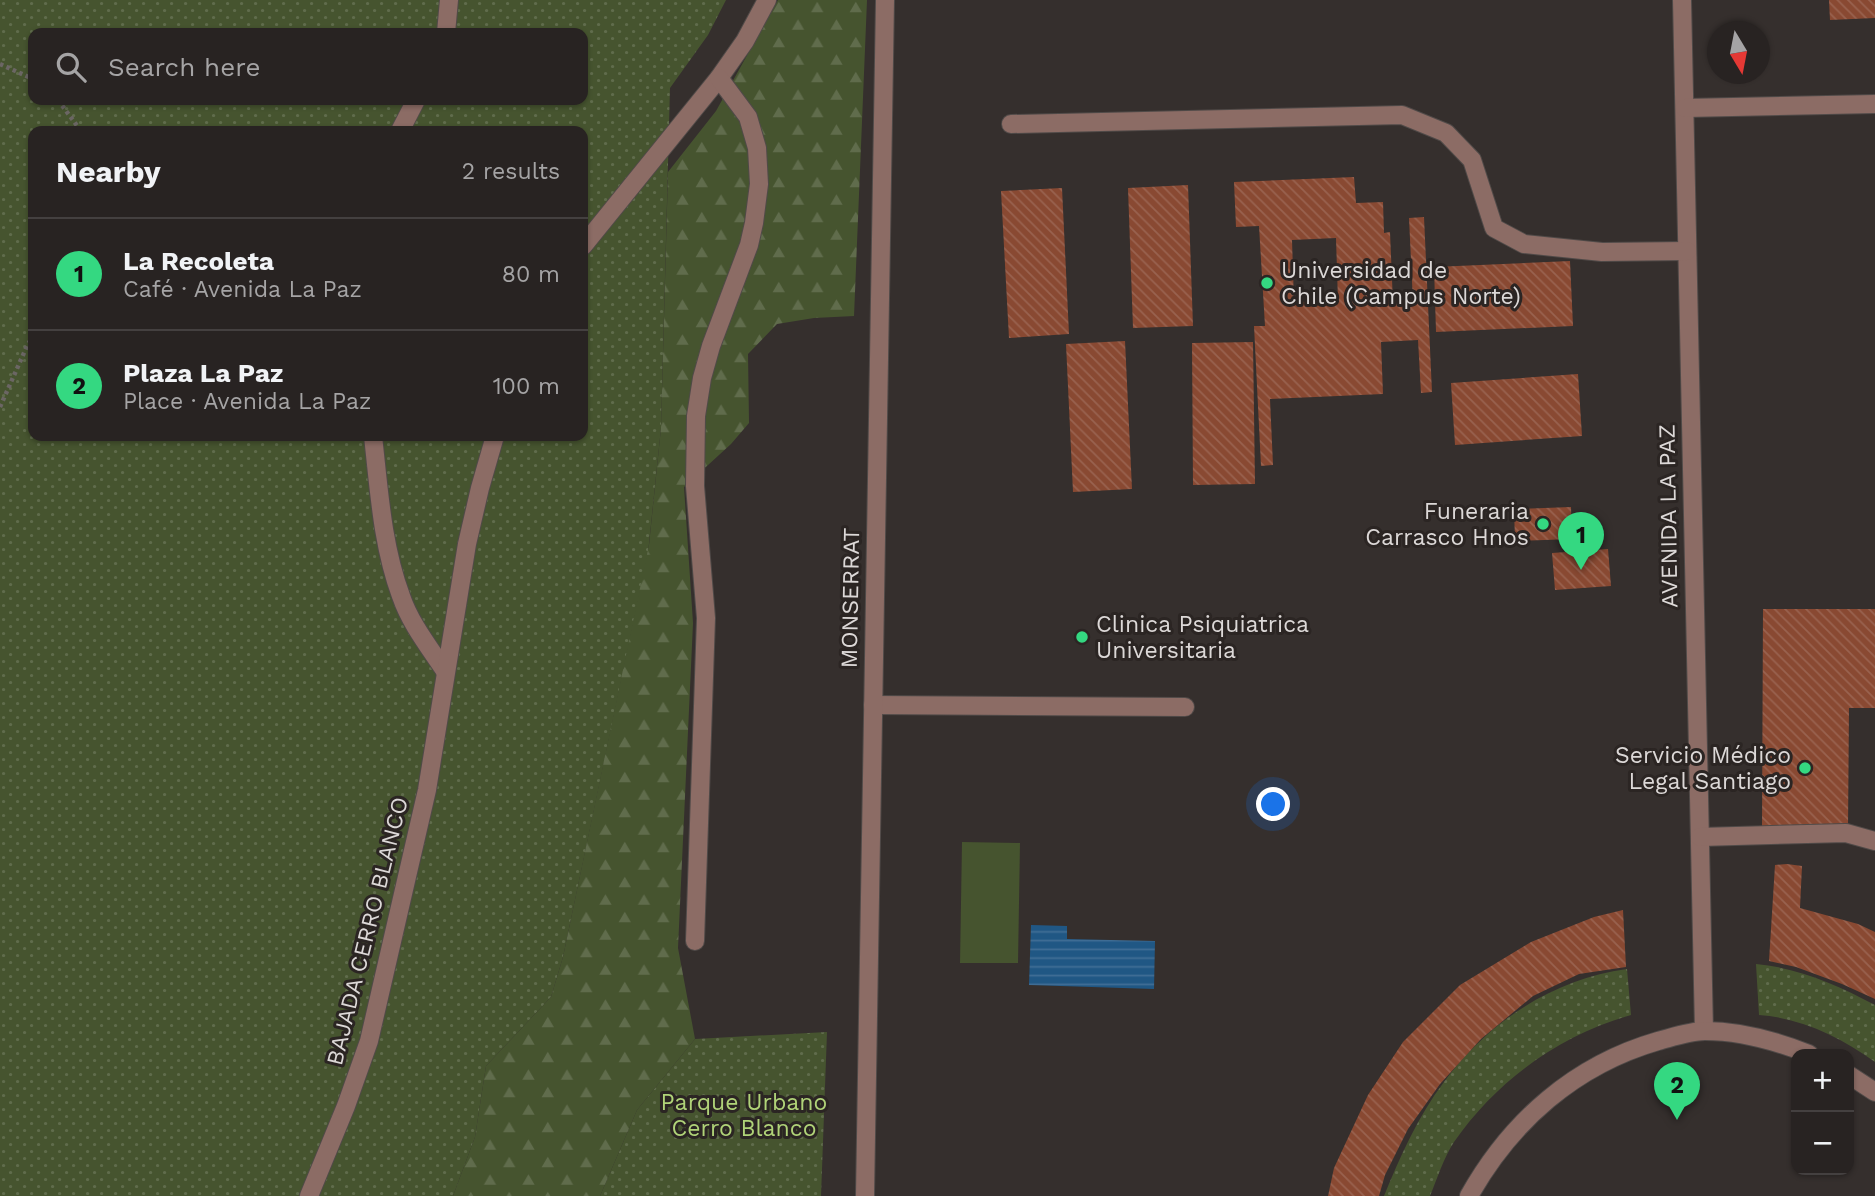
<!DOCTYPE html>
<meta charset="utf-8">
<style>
:root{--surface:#282322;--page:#342f2f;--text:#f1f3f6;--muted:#a5a4a5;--line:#444040;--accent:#34d881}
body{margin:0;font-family:"Work Sans",sans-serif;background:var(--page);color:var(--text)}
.controls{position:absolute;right:21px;bottom:21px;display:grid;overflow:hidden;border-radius:14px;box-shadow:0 2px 5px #0004}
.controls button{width:63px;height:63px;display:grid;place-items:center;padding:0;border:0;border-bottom:2px solid var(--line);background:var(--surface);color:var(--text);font:35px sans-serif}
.compass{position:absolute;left:1707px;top:21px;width:63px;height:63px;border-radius:50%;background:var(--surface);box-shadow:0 2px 5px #0004;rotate:170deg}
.you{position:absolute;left:1274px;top:805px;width:24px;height:24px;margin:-18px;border:5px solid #fff;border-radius:50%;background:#1a73e8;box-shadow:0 0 0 10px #1a73e833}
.badge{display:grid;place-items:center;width:46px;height:46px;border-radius:50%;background:var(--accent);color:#111;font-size:23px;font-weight:700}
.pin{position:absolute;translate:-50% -58px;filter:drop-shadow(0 2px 4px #0008)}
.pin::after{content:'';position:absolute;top:37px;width:24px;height:21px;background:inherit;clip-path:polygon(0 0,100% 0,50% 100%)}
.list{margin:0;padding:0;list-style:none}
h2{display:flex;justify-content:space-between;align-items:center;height:91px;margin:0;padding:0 28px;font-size:30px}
h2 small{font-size:23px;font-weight:400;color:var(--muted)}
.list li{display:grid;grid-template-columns:46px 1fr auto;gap:21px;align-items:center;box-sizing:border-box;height:112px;padding:0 28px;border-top:2px solid var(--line)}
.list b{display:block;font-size:26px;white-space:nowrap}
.list p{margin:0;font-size:23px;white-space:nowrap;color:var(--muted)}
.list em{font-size:23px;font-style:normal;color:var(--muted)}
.icon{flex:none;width:38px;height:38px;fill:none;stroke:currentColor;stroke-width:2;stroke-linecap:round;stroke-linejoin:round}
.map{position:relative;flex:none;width:1875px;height:1196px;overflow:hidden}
.search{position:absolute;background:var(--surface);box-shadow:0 2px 5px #0004;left:28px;top:28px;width:560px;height:77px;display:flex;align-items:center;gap:18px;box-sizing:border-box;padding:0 24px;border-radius:14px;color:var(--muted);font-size:26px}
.panel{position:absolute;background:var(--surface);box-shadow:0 2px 5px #0004;left:28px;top:126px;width:560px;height:315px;border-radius:14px}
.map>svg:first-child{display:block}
</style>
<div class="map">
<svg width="1875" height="1196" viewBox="0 0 1875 1196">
<defs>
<pattern id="grass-dots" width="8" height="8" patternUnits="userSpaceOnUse" patternTransform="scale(1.75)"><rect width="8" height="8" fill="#46542f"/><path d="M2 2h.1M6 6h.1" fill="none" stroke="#606c4c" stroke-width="1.8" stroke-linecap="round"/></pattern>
<pattern id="forest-firs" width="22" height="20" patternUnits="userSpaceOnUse" patternTransform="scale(1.75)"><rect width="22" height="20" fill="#46542f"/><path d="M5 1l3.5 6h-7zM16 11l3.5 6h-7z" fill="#606c4c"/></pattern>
<pattern id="water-rules" width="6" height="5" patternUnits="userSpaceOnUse" patternTransform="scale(1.75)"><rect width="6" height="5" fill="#205784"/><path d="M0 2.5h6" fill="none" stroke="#406e95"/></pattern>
<pattern id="building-back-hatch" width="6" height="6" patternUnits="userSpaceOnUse" patternTransform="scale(1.75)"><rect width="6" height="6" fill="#894932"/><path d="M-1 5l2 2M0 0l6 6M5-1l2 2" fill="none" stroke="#99624f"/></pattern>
</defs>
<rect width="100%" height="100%" fill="#352f2d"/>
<g fill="url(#grass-dots)" fill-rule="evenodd">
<path d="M0,0H726L708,35L670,88L661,428L648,553L563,957L551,997L486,1066L475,1137L453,1196H0ZM33,33H583V100H33ZM33,131H583V436H33Z"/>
<path d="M1756,964C1799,968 1837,985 1875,1005V1062C1840,1037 1802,1018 1759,1015Z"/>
<path d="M1627,969L1631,1015C1560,1035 1497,1080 1454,1142C1444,1157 1437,1179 1430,1196H1384C1400,1157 1418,1116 1444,1082C1488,1022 1553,979 1627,969Z"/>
<polygon points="827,1032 821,1196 600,1196 637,1110 695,1039"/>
</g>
<polygon fill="url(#forest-firs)" points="778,0 867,0 854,316 814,318 777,324 748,354 749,423 731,444 684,487 693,623 678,948 695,1039 637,1110 600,1196 453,1196 475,1137 486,1066 551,997 563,957 649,545 661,428 668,172 716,111"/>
<polygon fill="#46542f" points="962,842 1020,843 1018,963 960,963"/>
<polygon fill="url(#water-rules)" points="1031,925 1067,926 1067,939 1155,941 1154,989 1029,985"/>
<g fill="url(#building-back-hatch)" fill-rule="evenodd">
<polygon points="1829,0 1875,0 1875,18 1830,20"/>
<path d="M1354,177L1356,203L1383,202L1384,233L1390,232L1393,303L1413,302L1409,218L1424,217L1432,392L1421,393L1418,340L1381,342L1383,394L1270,399L1273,465L1261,466L1254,326H1265L1259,226L1236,227L1234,182ZM1336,238L1338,301L1294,302L1292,240Z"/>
<polygon points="1188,185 1193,326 1133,328 1128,188"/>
<polygon points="1062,188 1069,334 1009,338 1001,191"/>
<polygon points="1570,261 1573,326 1436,332 1434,267"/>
<polygon points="1125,341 1132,489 1073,492 1066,344"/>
<polygon points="1253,342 1255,484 1193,485 1192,343"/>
<polygon points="1578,374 1582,436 1455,445 1451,383"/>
<polygon points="1571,507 1572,539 1515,541 1514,509"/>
<polygon points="1608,549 1611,586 1555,590 1552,553"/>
<polygon points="1763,609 1875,609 1875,708 1849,708 1848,828 1762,828"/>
<polygon points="1787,864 1802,866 1800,908 1858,924 1875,932 1875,999 1842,984 1796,967 1769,961 1775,865"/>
<polygon points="1623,910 1626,967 1579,974 1533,996 1481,1039 1440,1084 1408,1129 1385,1175 1379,1196 1328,1196 1334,1168 1368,1095 1403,1042 1460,985 1531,942 1594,917"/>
</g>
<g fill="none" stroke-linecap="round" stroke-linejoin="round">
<defs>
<g id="minor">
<polyline points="1682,0 1704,1031"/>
<polyline points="446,33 449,0"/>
<polyline points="1685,108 1875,104"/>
<polyline points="1011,124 1402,115 1446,133 1472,160 1494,228 1524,244 1602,252 1687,251"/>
<polyline points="400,131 416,100"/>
<polyline points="583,246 719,78 745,41 767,0"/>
<path d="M373,436C379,489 382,545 401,596C410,623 429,647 445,671"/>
<polyline points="873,705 1185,707"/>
<polyline points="1700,837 1846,833 1875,841"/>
<polyline points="695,941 706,618 695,486 696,416 702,378 711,346 749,245 754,223 759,184 757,148 748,117 719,78"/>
<polyline points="1849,1075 1875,1092"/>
<polyline points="309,1196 346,1106 369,1041 427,790 467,544 480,488 495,436"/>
<polyline points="865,1196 885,0"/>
<path d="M1469,1196C1511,1121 1575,1065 1658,1041C1673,1037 1690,1031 1705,1031C1740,1031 1776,1041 1809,1054"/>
</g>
</defs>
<use href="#minor" stroke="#504a48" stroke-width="20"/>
<g stroke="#6b6664" stroke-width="4.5" stroke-dasharray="3.5 3.5" stroke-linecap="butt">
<polyline points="0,64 33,79"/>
<polyline points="58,100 81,131"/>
<polyline points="0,407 27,346 33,336"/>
</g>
<use href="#minor" stroke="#8c6c65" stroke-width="18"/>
</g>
<g fill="#34d881" stroke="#2b2523" stroke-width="2.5">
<circle cx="1267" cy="283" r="7"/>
<circle cx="1543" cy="524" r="7"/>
<circle cx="1082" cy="637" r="7"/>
<circle cx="1805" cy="768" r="7"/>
</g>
<g text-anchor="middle" stroke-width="6" stroke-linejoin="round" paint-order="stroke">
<g font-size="23" fill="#dcd8d7" stroke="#2b2523" text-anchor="start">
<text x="1281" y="278">Universidad de<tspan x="1281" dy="26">Chile (Campus Norte)</tspan></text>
<text x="1529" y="519" text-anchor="end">Funeraria<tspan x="1529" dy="26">Carrasco Hnos</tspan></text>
<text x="1096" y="632">Clinica Psiquiatrica<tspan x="1096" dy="26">Universitaria</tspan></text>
<text x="1791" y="763" text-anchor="end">Servicio Médico<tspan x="1791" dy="26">Legal Santiago</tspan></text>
</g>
<g font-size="23" fill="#dcd8d7" stroke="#2b2523">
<text transform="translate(1668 516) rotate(-91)" y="8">AVENIDA LA PAZ</text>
<text transform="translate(850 598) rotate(-89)" y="8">MONSERRAT</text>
<text transform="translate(367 931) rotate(-76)" y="8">BAJADA CERRO BLANCO</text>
</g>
<g font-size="23" fill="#b0d378" stroke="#2b2523">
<text x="744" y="1110">Parque Urbano<tspan x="744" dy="26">Cerro Blanco</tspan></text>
</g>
</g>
</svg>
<div class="controls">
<button>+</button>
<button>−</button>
</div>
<svg class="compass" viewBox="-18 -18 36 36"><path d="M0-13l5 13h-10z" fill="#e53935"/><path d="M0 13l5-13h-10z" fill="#a5a4a5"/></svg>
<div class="you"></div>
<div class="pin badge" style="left:1581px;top:570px">1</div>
<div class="pin badge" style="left:1677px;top:1120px">2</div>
<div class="search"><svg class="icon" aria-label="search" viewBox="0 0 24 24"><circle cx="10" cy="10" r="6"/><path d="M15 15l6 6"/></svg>Search here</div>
<section class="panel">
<h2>Nearby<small>2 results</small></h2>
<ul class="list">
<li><span class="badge">1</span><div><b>La Recoleta</b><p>Café · Avenida La Paz</p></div><em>80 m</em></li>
<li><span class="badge">2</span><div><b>Plaza La Paz</b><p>Place · Avenida La Paz</p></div><em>100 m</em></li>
</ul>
</section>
</div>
